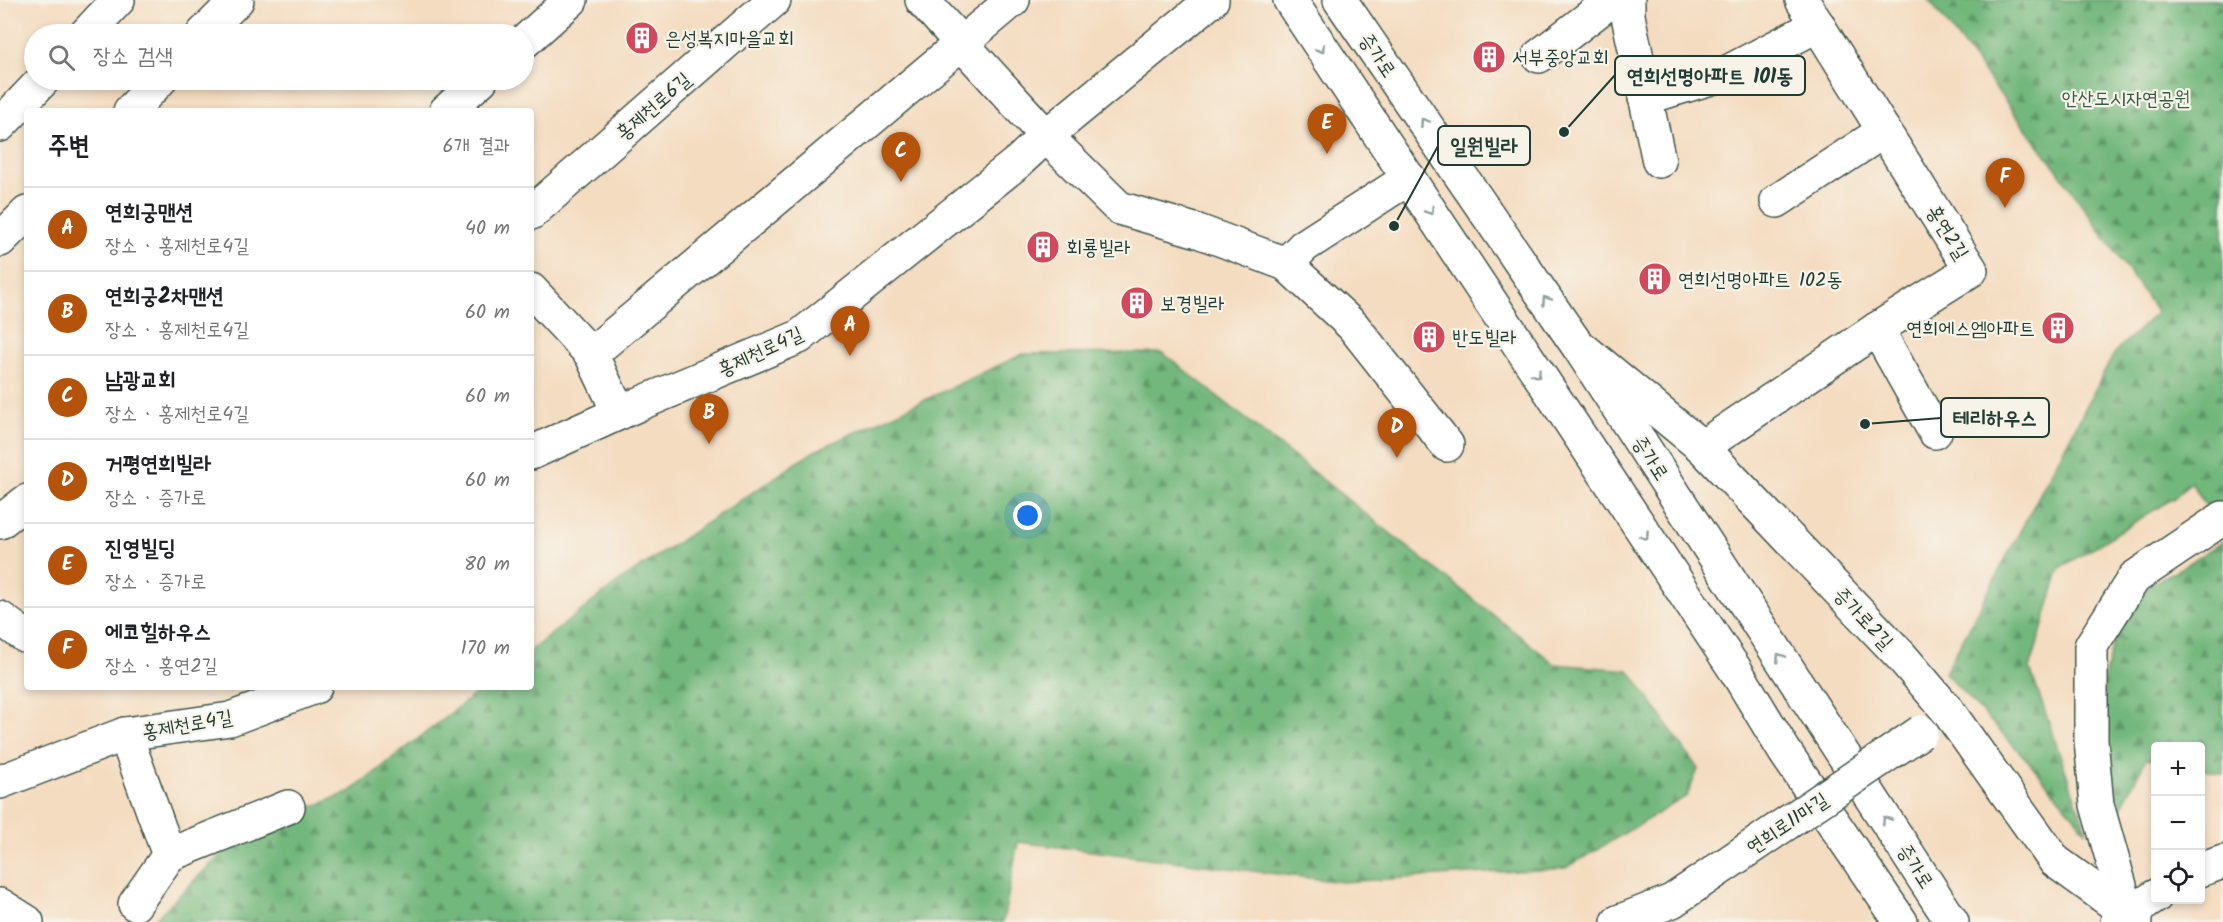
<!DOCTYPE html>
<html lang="ko">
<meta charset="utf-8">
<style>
:root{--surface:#fff;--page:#f2f2f2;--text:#202124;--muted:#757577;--line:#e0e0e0;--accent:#b45309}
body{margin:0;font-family:Kalam,"Poor Story",sans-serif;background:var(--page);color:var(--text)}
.controls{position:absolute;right:18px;bottom:18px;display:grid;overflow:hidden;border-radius:6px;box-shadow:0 3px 9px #0003}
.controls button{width:54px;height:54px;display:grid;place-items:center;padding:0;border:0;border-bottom:2px solid var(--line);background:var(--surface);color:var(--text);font:30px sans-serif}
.you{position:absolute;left:1028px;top:516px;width:21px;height:21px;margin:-15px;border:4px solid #fff;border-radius:50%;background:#1a73e8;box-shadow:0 0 0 9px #1a73e833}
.badge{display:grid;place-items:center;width:39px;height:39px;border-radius:50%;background:var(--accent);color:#fff;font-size:20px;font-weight:700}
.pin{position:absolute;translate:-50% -50px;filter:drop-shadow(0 2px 3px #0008)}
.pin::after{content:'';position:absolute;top:32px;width:21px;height:18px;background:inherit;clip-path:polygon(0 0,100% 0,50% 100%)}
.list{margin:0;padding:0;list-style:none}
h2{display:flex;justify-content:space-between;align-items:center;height:78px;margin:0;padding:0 24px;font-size:26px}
h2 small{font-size:20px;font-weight:400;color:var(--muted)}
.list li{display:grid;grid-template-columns:39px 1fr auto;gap:18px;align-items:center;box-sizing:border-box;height:84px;padding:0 24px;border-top:2px solid var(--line)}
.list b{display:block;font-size:22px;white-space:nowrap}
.list p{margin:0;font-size:20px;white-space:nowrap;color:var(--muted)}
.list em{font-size:20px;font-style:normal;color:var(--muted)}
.icon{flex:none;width:33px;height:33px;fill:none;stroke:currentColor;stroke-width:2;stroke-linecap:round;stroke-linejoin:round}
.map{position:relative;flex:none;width:2223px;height:922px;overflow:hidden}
.search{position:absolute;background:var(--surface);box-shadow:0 3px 9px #0003;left:24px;top:24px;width:510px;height:66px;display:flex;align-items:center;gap:15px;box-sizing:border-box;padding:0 21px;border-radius:33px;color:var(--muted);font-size:22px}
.panel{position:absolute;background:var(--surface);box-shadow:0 3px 9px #0003;left:24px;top:108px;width:510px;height:582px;border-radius:6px}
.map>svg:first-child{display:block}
</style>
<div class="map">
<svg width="2223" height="922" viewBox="0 0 2223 922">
<defs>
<pattern id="forest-firs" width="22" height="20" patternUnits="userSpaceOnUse" patternTransform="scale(1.5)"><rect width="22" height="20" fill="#72b77c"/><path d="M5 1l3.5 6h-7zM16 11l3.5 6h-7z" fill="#5d9666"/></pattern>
</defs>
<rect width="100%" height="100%" fill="#f7f3e8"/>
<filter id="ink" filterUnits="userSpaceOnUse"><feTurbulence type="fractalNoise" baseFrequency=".0167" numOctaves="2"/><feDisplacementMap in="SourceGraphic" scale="12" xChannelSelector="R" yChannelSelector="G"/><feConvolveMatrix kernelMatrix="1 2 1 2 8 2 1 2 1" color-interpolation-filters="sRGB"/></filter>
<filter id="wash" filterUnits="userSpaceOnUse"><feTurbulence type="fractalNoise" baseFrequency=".008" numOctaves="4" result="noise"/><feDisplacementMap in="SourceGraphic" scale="24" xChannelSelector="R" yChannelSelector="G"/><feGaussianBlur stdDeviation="1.35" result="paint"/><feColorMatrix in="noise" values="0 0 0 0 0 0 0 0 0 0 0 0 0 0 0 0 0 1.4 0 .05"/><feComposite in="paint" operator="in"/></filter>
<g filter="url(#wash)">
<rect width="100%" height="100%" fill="#f4dcc0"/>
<g fill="url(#forest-firs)" stroke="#487a58" stroke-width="1.5">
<polygon points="1929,0 2223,0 2223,507 2210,512 2191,482 2174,498 2060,568 2030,669 2087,832 2030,763 1945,673 2115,352 2157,312 2056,168"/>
<polygon points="1163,353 1555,664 1629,670 1698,769 1687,796 1566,868 1342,882 1018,842 1003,922 152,922 241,835 350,792 484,687 531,687 531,650 618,582 813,452 1023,354"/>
<polygon points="2223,541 2223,774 2201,769 2200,746 2156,746 2155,761 2146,759 2115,819 2103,682 2115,635 2149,585 2188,564"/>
</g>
<g fill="#f4dcc0">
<polygon points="86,0 276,0 242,34 52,34"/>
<polygon points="34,51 34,80 198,80 169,111 27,111 27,258 0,285 0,83"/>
</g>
</g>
<g filter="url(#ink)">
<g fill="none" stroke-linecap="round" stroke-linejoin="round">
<defs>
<g id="minor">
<polyline points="922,0 1046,136 1119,208 1198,231 1286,264 1353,326 1447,445"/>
<polyline points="1628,0 1628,16 1659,161"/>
<polyline points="524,42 571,0"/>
<polyline points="1539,56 1612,0"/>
<polyline points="1645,98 1724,74 1818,25"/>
<polyline points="446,111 481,80"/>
<polyline points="1777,201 1884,131"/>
<polyline points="531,213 774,0"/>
<polyline points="1286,264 1304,246 1409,178"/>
<polyline points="531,290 591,354 619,413"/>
<polyline points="1877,329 1935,432"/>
<polyline points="1583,349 1702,447 1761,509 1901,656 1948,711 2055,861 2128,914 2135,922"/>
<polyline points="591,354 1013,0"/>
<polyline points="1702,447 1877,329 1971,270 1802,0"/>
<polyline points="531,453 639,404 799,337 1018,162 1046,136 1212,0"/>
<polyline points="0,522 27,501"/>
<polyline points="0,618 25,636 27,635"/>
<polyline points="125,734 169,855 135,904"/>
<polyline points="0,782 125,734 230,719 315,687"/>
<polyline points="169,855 288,807"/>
<polyline points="2200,870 2223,862"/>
<polyline points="0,905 27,922"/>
<polyline points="2128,914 2097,805 2091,740 2091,646 2134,578 2223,518"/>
<polyline points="1618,922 1672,901 1787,823"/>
<polyline points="2117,922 2156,896"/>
</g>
<g id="major">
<polyline points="1290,0 1736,671 1785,752 1901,922"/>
<polyline points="1340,0 1582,352 1952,922"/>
</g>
<g id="highway">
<polyline points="86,34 118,0"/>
<polyline points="203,34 237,0"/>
<polyline points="130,111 160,80"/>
<polyline points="0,125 43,80"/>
<polyline points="0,240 27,213"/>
</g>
</defs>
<use href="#minor" stroke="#3f5549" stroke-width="36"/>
<use href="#major" stroke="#3f5549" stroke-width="36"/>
<use href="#highway" stroke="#3f5549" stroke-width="36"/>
<use href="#minor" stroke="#fff" stroke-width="33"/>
<use href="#major" stroke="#fff" stroke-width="33"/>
<use href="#highway" stroke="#fff" stroke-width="33"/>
<defs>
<polyline id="minor-bridge" points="1787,823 1921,732"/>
</defs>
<use href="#minor-bridge" stroke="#3f5549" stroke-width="36" stroke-linecap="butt"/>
<use href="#minor-bridge" stroke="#fff" stroke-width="33"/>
</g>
<defs><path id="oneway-chevron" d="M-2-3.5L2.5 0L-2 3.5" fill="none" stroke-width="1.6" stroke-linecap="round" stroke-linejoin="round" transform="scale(1.5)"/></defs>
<g stroke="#8f9e9a">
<use href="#oneway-chevron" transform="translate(1321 49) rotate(57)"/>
<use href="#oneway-chevron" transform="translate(1424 122) rotate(-124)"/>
<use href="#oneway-chevron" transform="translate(1430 211) rotate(57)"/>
<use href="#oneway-chevron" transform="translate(1546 300) rotate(-124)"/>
<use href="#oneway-chevron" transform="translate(1537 374) rotate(56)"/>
<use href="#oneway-chevron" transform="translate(1645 536) rotate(56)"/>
<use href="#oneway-chevron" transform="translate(1780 657) rotate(-123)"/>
<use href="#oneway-chevron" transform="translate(1886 820) rotate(-123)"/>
</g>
</g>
<defs>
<symbol id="building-disc" viewBox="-11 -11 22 22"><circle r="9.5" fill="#d1495b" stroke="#f7f3e8"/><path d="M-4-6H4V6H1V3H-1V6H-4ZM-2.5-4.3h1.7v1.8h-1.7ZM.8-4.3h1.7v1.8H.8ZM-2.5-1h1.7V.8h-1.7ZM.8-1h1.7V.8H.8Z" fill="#fff"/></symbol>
</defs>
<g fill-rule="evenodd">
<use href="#building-disc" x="623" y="19" width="38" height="38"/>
<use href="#building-disc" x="1470" y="38" width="38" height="38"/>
<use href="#building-disc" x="1024" y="228" width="38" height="38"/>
<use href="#building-disc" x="1636" y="260" width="38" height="38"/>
<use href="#building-disc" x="1118" y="284" width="38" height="38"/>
<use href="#building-disc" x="2039" y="309" width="38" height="38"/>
<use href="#building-disc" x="1410" y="318" width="38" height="38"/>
</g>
<g text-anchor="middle" stroke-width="4.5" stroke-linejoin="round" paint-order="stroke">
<g font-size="20" fill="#1f3d34" stroke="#f7f3e8" text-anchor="start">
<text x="665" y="45">은성복지마을교회</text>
<text x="1512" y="64">서부중앙교회</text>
<text x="1066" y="254">회룡빌라</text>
<text x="1678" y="286">연희선명아파트 102동</text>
<text x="1160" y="310">보경빌라</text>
<text x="2035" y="335" text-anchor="end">연희에스엠아파트</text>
<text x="1452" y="344">반도빌라</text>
</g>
<g font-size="20" fill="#1f3d34" stroke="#f7f3e8">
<text transform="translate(1378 55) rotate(56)" y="7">증가로</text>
<text transform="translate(653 106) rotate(-41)" y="7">홍제천로6길</text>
<text transform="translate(1948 232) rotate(58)" y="7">홍연2길</text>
<text transform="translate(760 351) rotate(-25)" y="7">홍제천로4길</text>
<text transform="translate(1651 458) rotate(57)" y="7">증가로</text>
<text transform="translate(1864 618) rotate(47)" y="7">증가로2길</text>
<text transform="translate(187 724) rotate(-10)" y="7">홍제천로4길</text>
<text transform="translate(1787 823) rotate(-34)" y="7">연희로11마길</text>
<text transform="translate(1916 866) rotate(57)" y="7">증가로</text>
</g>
<g font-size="20" fill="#355c47" stroke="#f7f3e8">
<text x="2126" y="105">안산도시자연공원</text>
</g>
</g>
<path fill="none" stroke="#1f3d34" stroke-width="2" d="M1564 132L1615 75M1394 226L1438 146M1865 424L1941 418"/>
<g fill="#1f3d34" stroke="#f7f3e8" stroke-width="2">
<circle cx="1564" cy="132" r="6"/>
<circle cx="1394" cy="226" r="6"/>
<circle cx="1865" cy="424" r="6"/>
</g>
<g fill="#f7f3e8" stroke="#1f3d34" stroke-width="2">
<rect x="1615" y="56" width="190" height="39" rx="6"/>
<rect x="1438" y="126" width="92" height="39" rx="6"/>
<rect x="1941" y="398" width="108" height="39" rx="6"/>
</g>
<g font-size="21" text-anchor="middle" font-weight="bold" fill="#1f3d34">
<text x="1710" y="83">연희선명아파트 101동</text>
<text x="1484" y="153">일원빌라</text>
<text x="1995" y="425">테리하우스</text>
</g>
</svg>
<div class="controls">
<button>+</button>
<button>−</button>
<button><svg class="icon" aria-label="locate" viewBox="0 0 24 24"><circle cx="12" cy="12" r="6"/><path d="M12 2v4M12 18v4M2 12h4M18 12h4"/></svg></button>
</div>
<div class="you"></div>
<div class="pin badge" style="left:850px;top:356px">A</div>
<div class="pin badge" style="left:709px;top:444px">B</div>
<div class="pin badge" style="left:901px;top:182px">C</div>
<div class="pin badge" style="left:1397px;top:458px">D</div>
<div class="pin badge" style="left:1327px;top:154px">E</div>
<div class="pin badge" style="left:2005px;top:208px">F</div>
<div class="search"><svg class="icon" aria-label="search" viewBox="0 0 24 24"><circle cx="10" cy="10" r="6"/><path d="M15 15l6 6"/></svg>장소 검색</div>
<section class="panel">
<h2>주변<small>6개 결과</small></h2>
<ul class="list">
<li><span class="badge">A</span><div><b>연희궁맨션</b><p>장소 · 홍제천로4길</p></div><em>40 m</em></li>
<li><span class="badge">B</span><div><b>연희궁2차맨션</b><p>장소 · 홍제천로4길</p></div><em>60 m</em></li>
<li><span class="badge">C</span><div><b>남광교회</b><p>장소 · 홍제천로4길</p></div><em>60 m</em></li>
<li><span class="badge">D</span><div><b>거평연희빌라</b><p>장소 · 증가로</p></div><em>60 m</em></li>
<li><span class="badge">E</span><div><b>진영빌딩</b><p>장소 · 증가로</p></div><em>80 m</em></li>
<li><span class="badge">F</span><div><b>에코힐하우스</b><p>장소 · 홍연2길</p></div><em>170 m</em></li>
</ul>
</section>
</div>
